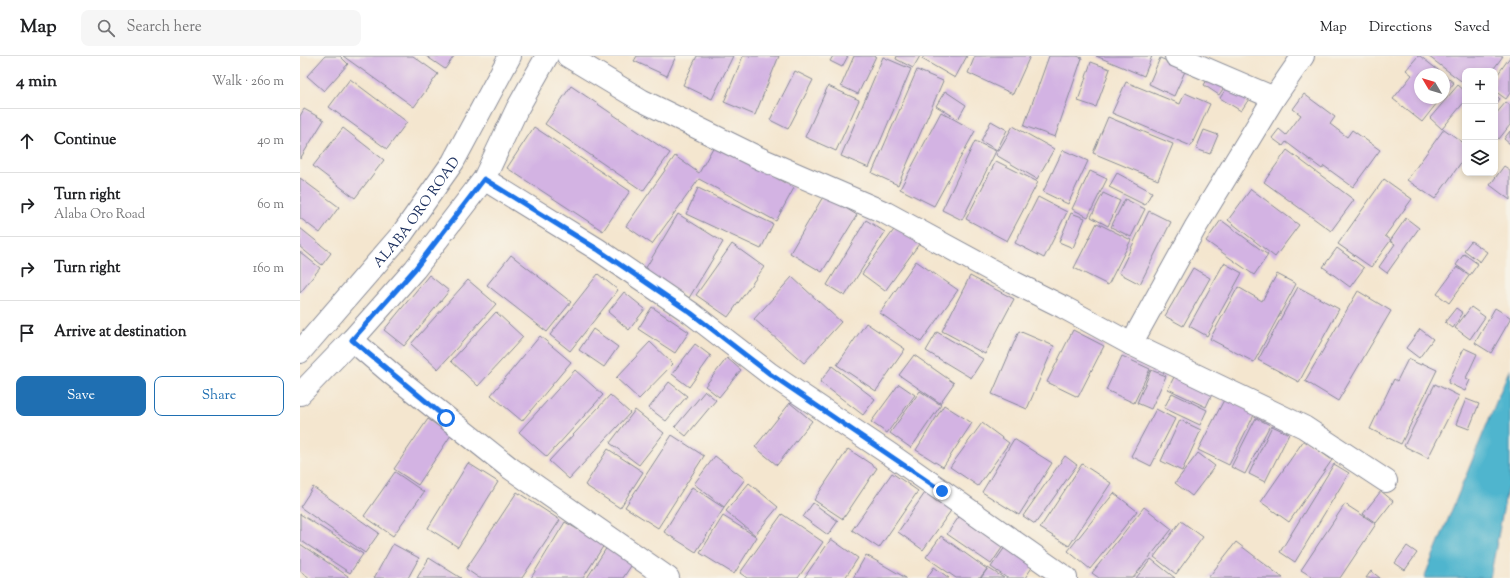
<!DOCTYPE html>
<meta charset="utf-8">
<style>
:root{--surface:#fff;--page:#f6f6f6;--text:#202124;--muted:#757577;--line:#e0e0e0;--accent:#1f6fb2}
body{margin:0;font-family:"Sorts Mill Goudy",serif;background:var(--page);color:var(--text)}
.controls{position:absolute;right:12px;top:12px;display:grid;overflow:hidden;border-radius:8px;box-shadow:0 2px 6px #0003}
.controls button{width:36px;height:36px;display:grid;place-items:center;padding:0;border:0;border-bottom:1px solid var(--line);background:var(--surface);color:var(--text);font:20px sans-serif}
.compass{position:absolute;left:1114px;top:12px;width:36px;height:36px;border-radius:50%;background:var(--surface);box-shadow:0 2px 6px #0003;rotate:308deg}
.stop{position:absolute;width:12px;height:12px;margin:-9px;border:3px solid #1a73e8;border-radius:50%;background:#fff}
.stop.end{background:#1a73e8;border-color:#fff;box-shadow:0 1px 4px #0008}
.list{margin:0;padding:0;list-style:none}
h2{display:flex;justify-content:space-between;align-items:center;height:52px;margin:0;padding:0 16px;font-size:17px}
h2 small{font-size:13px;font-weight:400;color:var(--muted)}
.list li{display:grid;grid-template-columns:26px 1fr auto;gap:12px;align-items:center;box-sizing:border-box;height:64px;padding:0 16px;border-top:1px solid var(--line)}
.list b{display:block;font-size:15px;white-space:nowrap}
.list p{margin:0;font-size:13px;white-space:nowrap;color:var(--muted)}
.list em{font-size:13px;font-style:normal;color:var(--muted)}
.actions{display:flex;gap:8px;padding:12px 16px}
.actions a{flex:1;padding:9px 0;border:1px solid var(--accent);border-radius:8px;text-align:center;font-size:14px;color:var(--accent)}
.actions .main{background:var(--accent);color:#fff}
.icon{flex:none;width:22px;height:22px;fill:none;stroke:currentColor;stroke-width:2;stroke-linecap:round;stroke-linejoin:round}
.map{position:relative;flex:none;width:1210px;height:522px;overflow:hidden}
header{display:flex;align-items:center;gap:24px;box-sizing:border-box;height:56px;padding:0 20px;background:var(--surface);border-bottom:1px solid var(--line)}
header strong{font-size:19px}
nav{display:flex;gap:22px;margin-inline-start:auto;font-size:14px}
.search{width:280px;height:36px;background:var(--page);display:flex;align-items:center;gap:10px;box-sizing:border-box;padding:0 14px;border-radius:8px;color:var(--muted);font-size:15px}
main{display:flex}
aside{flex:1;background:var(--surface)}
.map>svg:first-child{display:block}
</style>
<header>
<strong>Map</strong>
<div class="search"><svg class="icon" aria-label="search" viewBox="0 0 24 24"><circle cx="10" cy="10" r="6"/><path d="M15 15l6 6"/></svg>Search here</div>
<nav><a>Map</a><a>Directions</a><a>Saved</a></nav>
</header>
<main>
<aside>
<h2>4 min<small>Walk · 260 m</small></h2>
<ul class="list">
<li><svg class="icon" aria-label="ahead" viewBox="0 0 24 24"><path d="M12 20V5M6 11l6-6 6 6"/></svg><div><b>Continue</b></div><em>40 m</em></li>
<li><svg class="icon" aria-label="right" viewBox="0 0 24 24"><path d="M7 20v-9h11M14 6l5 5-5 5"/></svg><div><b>Turn right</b><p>Alaba Oro Road</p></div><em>60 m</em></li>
<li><svg class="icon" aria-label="right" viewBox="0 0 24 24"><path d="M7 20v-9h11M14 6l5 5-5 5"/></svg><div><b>Turn right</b></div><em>160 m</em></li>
<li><svg class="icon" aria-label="arrive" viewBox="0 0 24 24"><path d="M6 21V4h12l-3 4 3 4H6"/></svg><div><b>Arrive at destination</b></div></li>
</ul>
<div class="actions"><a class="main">Save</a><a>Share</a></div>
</aside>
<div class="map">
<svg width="1210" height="522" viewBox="0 0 1210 522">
<rect width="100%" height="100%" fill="#f7f3e8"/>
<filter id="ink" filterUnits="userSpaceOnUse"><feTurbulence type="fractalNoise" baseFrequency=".025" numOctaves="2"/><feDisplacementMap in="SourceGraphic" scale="8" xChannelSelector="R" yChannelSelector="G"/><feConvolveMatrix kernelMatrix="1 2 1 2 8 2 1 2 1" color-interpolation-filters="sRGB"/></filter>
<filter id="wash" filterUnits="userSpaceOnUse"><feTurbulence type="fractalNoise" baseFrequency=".012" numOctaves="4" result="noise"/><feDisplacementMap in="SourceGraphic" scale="16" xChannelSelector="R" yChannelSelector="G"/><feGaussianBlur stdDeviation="0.9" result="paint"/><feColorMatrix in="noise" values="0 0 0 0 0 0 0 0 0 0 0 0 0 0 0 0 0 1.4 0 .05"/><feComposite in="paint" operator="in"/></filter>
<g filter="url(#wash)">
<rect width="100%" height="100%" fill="#f4e6cf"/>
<polygon fill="#4fb5ce" stroke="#357296" points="1210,312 1210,428 1207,434 1190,522 1124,522"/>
<g id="blocks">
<g fill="#d3b3e3">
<polygon points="25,0 40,0 48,8 24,35 7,20"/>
<polygon points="43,0 113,0 138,18 114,51"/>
<polygon points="126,0 154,0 145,13"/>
<polygon points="337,0 376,0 367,20 334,5"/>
<polygon points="397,0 433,0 412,43 383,29"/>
<polygon points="443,0 479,0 455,59 424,46"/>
<polygon points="533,0 548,0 542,11 530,5"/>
<polygon points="554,0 576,0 558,38 541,30"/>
<polygon points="597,0 620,0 613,12 596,3"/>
<polygon points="624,0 667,0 655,22 622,3"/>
<polygon points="675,0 730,0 713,38 668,17"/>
<polygon points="749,0 777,0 782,2 755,81 724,70"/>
<polygon points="796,0 852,0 844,20"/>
<polygon points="1118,0 1120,0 1143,18 1120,18 1120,42 1141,42 1122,66 1093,43 1112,19 1106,14"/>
<polygon points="1128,0 1203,0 1192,15 1165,15 1165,28"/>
<polygon points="583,1 611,13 569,112 541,100"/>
<polygon points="1210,1 1210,37 1206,43 1195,35 1195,22"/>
<polygon points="860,2 886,13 874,40 849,28"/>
<polygon points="791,6 810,13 796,51 778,45"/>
<polygon points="617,14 643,25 598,129 572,117"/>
<polygon points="495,15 513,24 488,73 470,64"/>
<polygon points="911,17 927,27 919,39 904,29"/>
<polygon points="1144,19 1154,27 1144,39"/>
<polygon points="50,23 107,66 87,93 29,51"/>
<polygon points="826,26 880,48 885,37 910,48 891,90 812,57"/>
<polygon points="930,27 951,40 941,55 920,42"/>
<polygon points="1158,29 1165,35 1165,45 1142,73 1130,62"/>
<polygon points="271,30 370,97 343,135 245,68"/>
<polygon points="528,30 559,44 536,95 505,81"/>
<polygon points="645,35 666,49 658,63 636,50"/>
<polygon points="1004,38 1035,61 1030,68 1047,81 1052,74 1080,94 1053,131 1024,110 1022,113 986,86 983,90 972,82 979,73 986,79 1001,59 993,53"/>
<polygon points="1195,39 1200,43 1195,49"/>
<polygon points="1206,46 1210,49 1210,69 1199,83 1195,80 1195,59"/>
<polygon points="4,53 24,64 0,103 0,60"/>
<polygon points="641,56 675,75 634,150 600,133"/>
<polygon points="808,61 873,88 858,124 793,97"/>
<polygon points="691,65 707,74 697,94 681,85"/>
<polygon points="713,70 754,93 737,123 696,99"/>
<polygon points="234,71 330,135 303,175 207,112"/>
<polygon points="43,72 84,104 55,142 13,110"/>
<polygon points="1144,73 1165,88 1165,101 1135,143 1107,124"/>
<polygon points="904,74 918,79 910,98 896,93"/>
<polygon points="1210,75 1210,88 1204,83"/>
<polygon points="675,85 696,95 662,164 642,154"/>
<polygon points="415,88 494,132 476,165 399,123 352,188 326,170 375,100 399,117"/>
<polygon points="763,94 788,105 768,148 743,136"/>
<polygon points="987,94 1054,144 1031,175 964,126"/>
<polygon points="696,105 738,126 707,185 666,163"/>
<polygon points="1204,110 1210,114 1210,144 1190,129"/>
<polygon points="790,115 807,123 788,161 772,153"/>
<polygon points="817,117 852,136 845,149 809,131"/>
<polygon points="0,122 39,151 20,177 0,162"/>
<polygon points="1084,123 1112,143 1085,180 1091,184 1071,211 1038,188"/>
<polygon points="398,132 473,168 461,193 386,158"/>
<polygon points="951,133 999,169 975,201 928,164"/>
<polygon points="803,137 820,145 808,170 791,161"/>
<polygon points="524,139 557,159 522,216 490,197"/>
<polygon points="738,141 767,156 744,202 715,187"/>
<polygon points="825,143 845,153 831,181 811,171"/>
<polygon points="849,155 871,166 840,228 819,217"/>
<polygon points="771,157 785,162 773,192 759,186"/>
<polygon points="378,158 423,186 389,242 344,215"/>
<polygon points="1106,162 1119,172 1087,217 1079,211 1095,188 1090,185"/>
<polygon points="566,164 585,176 545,240 527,229"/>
<polygon points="921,164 968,199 954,219 906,185"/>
<polygon points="797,167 831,184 808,229 774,212"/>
<polygon points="596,171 619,188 585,235 562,218"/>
<polygon points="0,172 31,197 22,209 0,191"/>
<polygon points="1171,185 1187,196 1180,206 1164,194"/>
<polygon points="432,188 464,211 428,261 396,239"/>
<polygon points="1037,192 1064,212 1050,231 1023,211"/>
<polygon points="0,196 20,212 0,237"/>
<polygon points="1164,198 1178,208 1170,219 1156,209"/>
<polygon points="211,199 271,246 247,276 187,229"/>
<polygon points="616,205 658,234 621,286 580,257"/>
<polygon points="924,207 942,217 907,280 889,270"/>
<polygon points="1157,211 1169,220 1149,247 1137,238"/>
<polygon points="893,212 910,222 883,270 865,260"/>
<polygon points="298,218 318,234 270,295 250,279"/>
<polygon points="977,218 996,228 954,306 910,283 938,231 962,245"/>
<polygon points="129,219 149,235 104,290 84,274"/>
<polygon points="670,220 714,243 685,298 642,275"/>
<polygon points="492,221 541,266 504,307 454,263"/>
<polygon points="168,224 196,248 138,313 111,288"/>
<polygon points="998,231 1039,253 999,326 958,304"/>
<polygon points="1058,235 1091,255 1038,345 1005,325"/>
<polygon points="324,236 345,253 329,274 308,256"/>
<polygon points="352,251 389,276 375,297 338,273"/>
<polygon points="1171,251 1185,261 1170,283 1155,272"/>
<polygon points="1156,252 1163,257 1153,272 1145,266"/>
<polygon points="1195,252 1210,261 1210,264 1191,297 1175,287"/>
<polygon points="196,256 223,281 178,330 151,305"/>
<polygon points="566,267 605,293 576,335 537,309"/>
<polygon points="293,273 318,291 304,311 279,294"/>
<polygon points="1120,273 1133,283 1119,302 1106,292"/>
<polygon points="773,274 804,290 778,341 747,326"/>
<polygon points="719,275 754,290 727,353 692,338"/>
<polygon points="637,276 683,303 671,322 626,295"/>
<polygon points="240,280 271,306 222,365 191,339"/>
<polygon points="350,286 373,308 339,343 316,322"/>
<polygon points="395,288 411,300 389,331 372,318"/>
<polygon points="1164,292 1177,298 1166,322 1170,324 1165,335 1148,327"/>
<polygon points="614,299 654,327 640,347 599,319"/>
<polygon points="822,300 850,313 834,347 806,334"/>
<polygon points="427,302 441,314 419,341 405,330"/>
<polygon points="1108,303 1121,309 1122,307 1137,314 1101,388 1070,373 1094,323 1097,325"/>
<polygon points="532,310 575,343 563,359 520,326"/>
<polygon points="275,314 303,339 247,401 219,376"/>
<polygon points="851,314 866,320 851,353 837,347"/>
<polygon points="874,321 912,338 906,351 868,333"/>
<polygon points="369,326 387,340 366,365 349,352"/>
<polygon points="599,328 615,339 587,377 571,366"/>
<polygon points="1135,328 1159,340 1128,402 1104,390"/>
<polygon points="405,335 416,344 386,380 375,371"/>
<polygon points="620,335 641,349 611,392 590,377"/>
<polygon points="872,337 907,354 900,369 864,352"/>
<polygon points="310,339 330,357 269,423 249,405"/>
<polygon points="925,342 955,357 929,409 898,394"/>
<polygon points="1166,343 1179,348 1169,373 1156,368"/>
<polygon points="490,347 512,365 477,409 455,391"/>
<polygon points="644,349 672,367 643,411 616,394"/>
<polygon points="856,353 875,363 851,410 831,400"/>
<polygon points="335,354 364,377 339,409 310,387"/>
<polygon points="956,362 970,369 945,418 931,411"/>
<polygon points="128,363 151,379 118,429 94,413"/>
<polygon points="880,364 901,374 882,415 861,405"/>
<polygon points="682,367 709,387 678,430 650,411"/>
<polygon points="972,370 989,378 965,426 949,418"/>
<polygon points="372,379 404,400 358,472 325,451"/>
<polygon points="714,383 752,407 719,459 682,436"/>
<polygon points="1004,384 1032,404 989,466 961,446"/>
<polygon points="308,393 343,416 320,452 285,429"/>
<polygon points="548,393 577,412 543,463 514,444"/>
<polygon points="898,397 915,410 892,440 875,427"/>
<polygon points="415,400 445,423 424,451 394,428"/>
<polygon points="765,400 777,409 735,468 723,460"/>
<polygon points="168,407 198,426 158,491 128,472"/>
<polygon points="782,408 811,427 769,490 740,472"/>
<polygon points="1034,408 1049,417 995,506 980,496"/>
<polygon points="95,416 124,436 93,480 64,460"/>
<polygon points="592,417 618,435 579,492 552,474"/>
<polygon points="449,427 478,451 455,479 426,455"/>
<polygon points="13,431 79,477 65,497 0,451"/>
<polygon points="392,431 424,452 396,496 364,476"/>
<polygon points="629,431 655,449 623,494 598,476"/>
<polygon points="1081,435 1093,445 1076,467 1063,458"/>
<polygon points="217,436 260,464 222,522 179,522 166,513"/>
<polygon points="814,437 837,455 790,513 768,495"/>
<polygon points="513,447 538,465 528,479 503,461"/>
<polygon points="1045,448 1076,468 1040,522 1014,522 1001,514"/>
<polygon points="844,451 872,473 833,522 799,522 792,517"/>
<polygon points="663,455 706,486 691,508 647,478"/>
<polygon points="0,458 63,498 50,517 0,484"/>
<polygon points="482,458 523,486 498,522 447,522 440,517"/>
<polygon points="423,460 457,481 434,518 400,497"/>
<polygon points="881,465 903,481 876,518 854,501"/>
<polygon points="265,466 304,489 283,522 231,522"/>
<polygon points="641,480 687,513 680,522 656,522 626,501"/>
<polygon points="531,483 558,502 545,522 504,522"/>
<polygon points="936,486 983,522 908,522"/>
<polygon points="708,487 735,507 725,522 707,522 691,511"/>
<polygon points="0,488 48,520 47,522 10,522 0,515"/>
<polygon points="93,488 119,502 108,522 74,522"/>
<polygon points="1107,490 1117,497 1105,514 1095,507"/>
<polygon points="307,491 333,507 323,522 287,522"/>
<polygon points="566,499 606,522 553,522"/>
<polygon points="129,502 161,522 117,522"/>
<polygon points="851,503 875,522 836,522"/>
<polygon points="634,511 649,522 627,522"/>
<polygon points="688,512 704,522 681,522"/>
<polygon points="1071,515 1080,522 1066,522"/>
</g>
</g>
</g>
<g filter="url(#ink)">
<use href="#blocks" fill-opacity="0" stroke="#888a96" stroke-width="1"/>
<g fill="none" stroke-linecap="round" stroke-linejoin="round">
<defs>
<g id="street">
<polyline points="268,0 341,44 461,103 586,157 713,226 763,251 831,288 1004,371 1086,425"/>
<polyline points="876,0 974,42"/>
<polyline points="184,123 297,193 391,257 470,318 591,399 766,522"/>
<polyline points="52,284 93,319 210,412 368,522"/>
<polyline points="831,288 895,172 974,42 1003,0"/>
</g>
<g id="secondary">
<path id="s1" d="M0,296L102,178L153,106L210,0"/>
<polyline points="0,338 52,284 115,213 184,123 217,53 247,0"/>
</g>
</defs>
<use href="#street" stroke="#888a96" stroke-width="24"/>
<use href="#secondary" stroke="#888a96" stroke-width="24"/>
<use href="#street" stroke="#fff" stroke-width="22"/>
<use href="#secondary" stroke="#fff" stroke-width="22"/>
</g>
</g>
<g fill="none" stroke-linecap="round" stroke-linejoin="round" filter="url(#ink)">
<polyline stroke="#1a73e8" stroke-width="5" points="146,362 52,284 115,213 184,123 297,193 391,257 470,318 642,435"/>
</g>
<g text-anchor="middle" stroke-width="3" stroke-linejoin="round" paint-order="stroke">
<g font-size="14" fill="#1b2f5e" stroke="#f7f3e8">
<text dy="5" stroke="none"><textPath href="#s1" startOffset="182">ALABA ORO ROAD</textPath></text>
</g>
</g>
</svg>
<div class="controls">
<button>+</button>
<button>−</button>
<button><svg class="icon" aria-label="layers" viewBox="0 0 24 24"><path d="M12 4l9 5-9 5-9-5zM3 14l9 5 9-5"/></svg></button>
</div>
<svg class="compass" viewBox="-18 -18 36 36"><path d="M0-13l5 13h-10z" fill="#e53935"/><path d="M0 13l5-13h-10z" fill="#757577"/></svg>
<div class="stop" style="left:146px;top:362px"></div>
<div class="stop end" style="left:642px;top:435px"></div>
</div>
</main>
